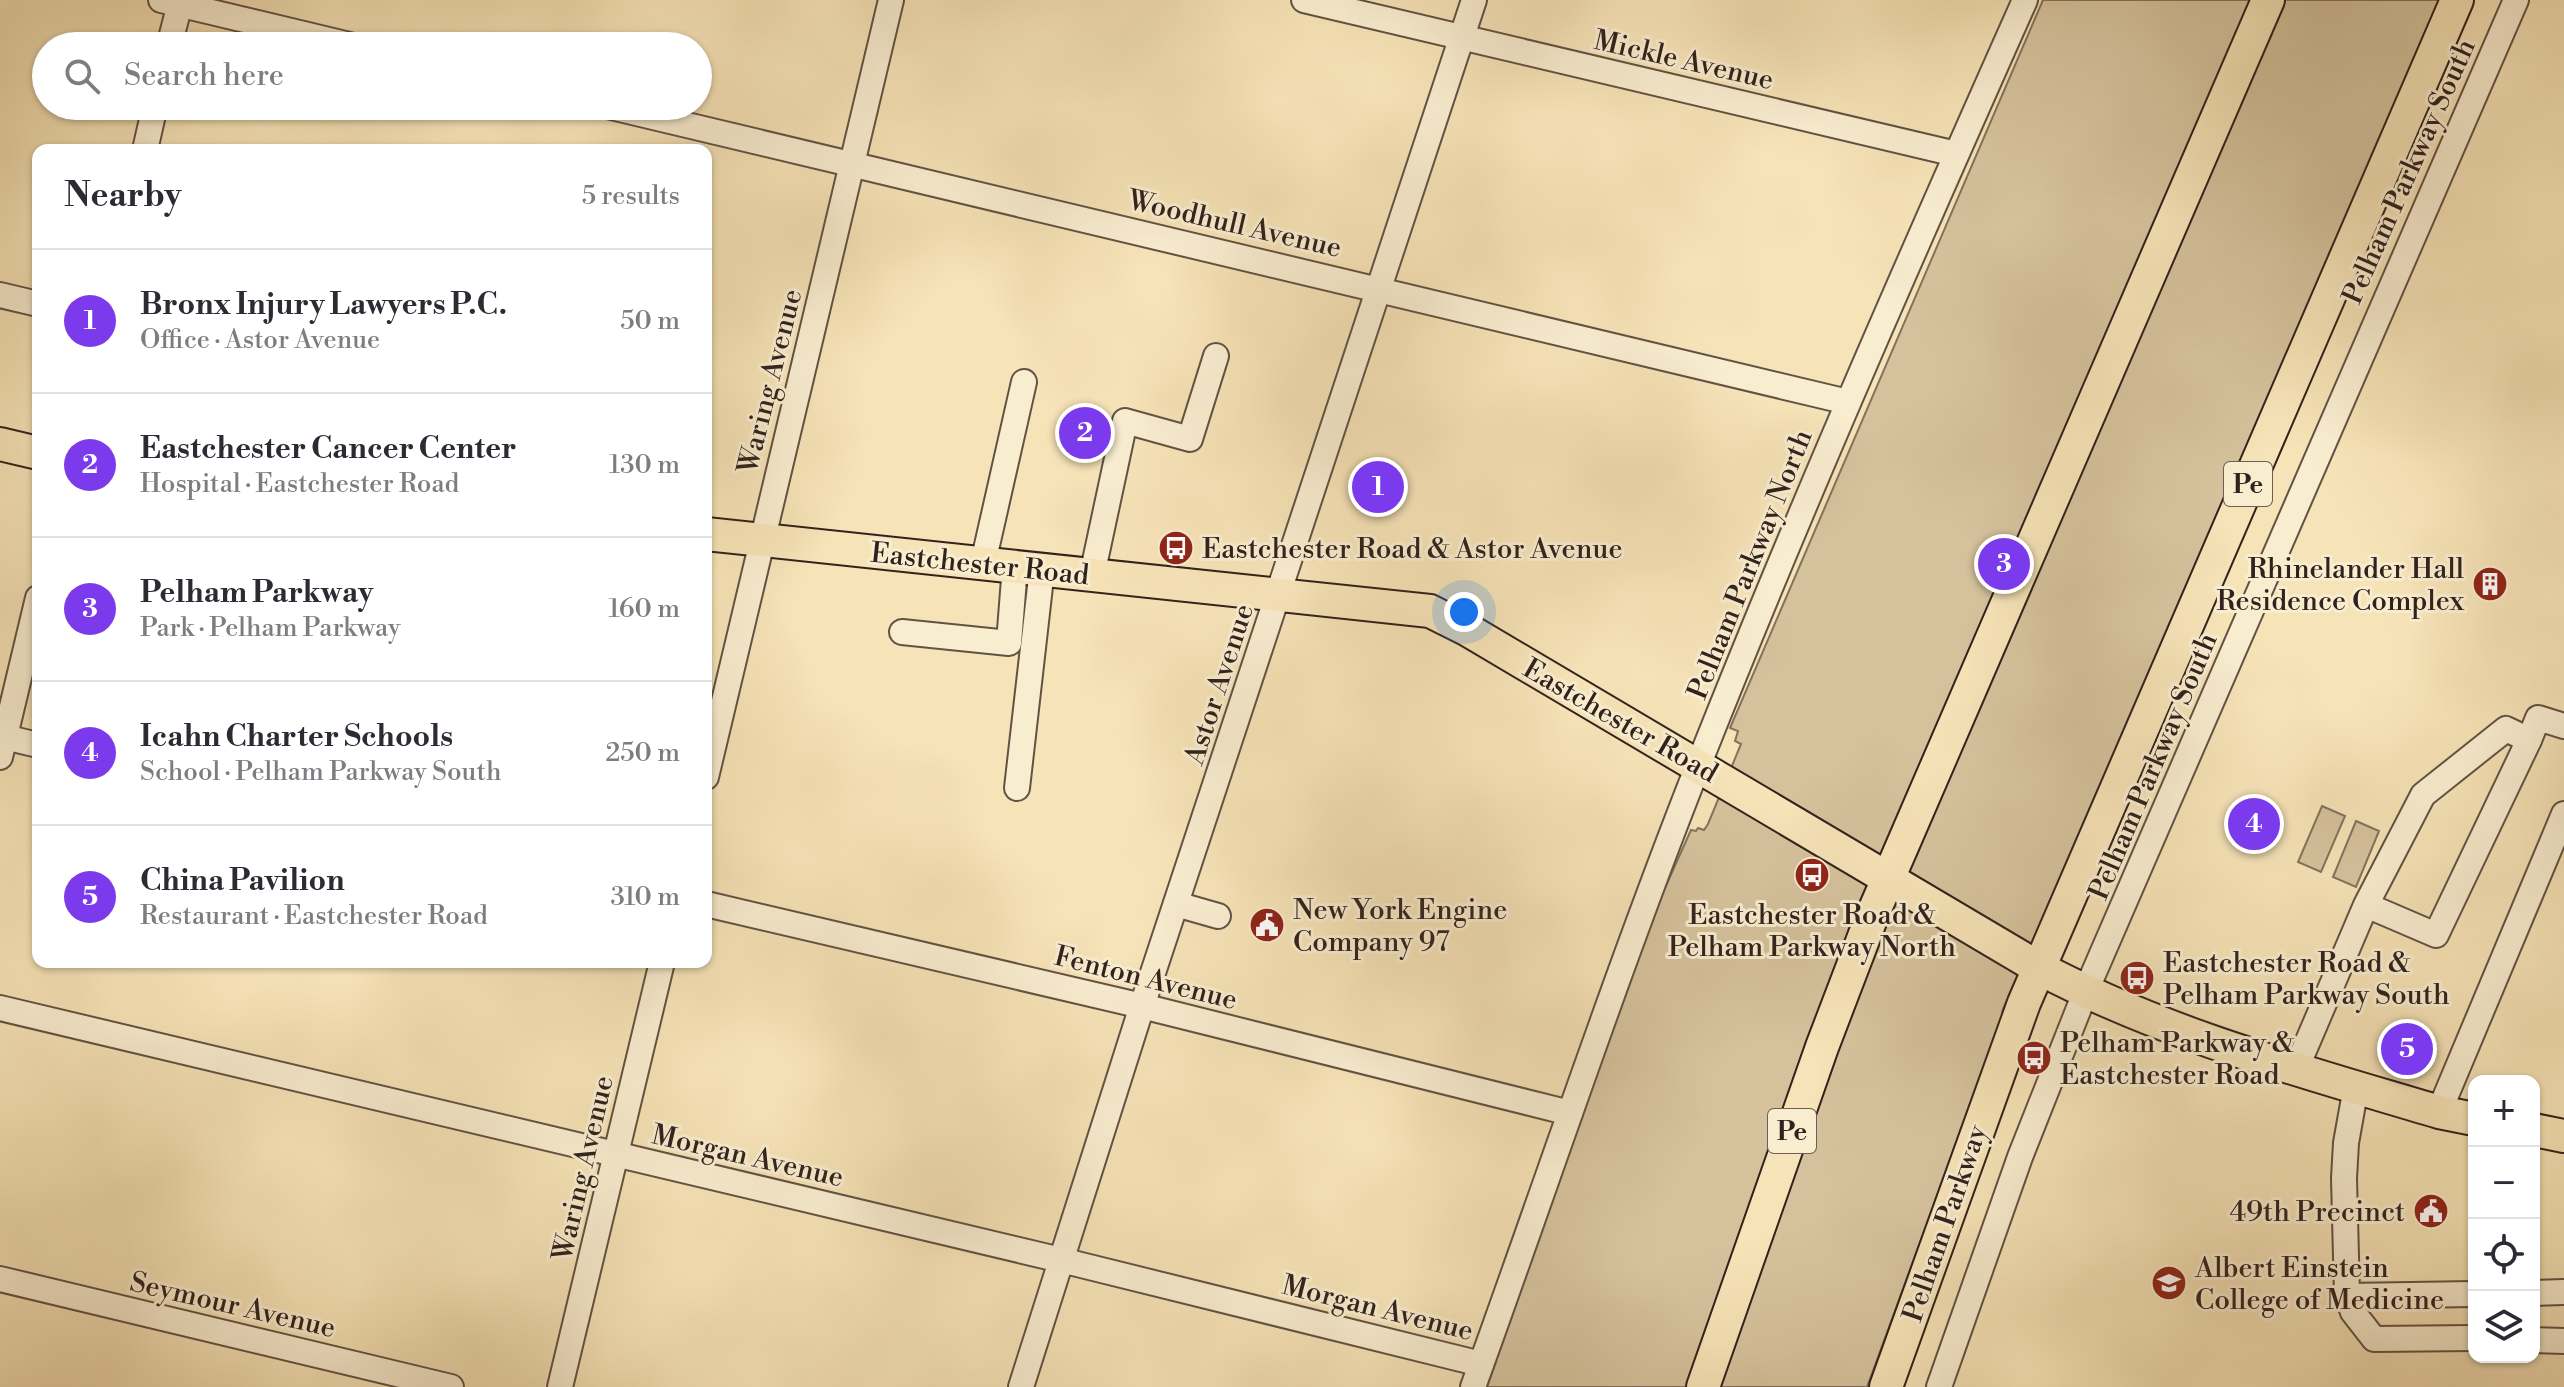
<!DOCTYPE html>
<meta charset="utf-8">
<style>
:root{--surface:#fff;--page:#f2f2f3;--text:#2b2b33;--muted:#7c7c81;--line:#e1e1e2;--accent:#7c3aed}
body{margin:0;font-family:"Libre Bodoni",serif;background:var(--page);color:var(--text)}
.controls{position:absolute;right:24px;bottom:24px;display:grid;overflow:hidden;border-radius:16px;box-shadow:0 2px 6px #0004}
.controls button{width:72px;height:72px;display:grid;place-items:center;padding:0;border:0;border-bottom:2px solid var(--line);background:var(--surface);color:var(--text);font:40px sans-serif}
.you{position:absolute;left:1464px;top:612px;width:28px;height:28px;margin:-20px;border:6px solid #fff;border-radius:50%;background:#1a73e8;box-shadow:0 0 0 12px #1a73e833}
.badge{display:grid;place-items:center;width:52px;height:52px;border-radius:50%;background:var(--accent);color:#fff;font-size:26px;font-weight:700}
.pin{position:absolute;translate:-50% -50%;border:4px solid #fff;box-shadow:0 2px 8px #0006}
.list{margin:0;padding:0;list-style:none}
h2{display:flex;justify-content:space-between;align-items:center;height:104px;margin:0;padding:0 32px;font-size:34px}
h2 small{font-size:26px;font-weight:400;color:var(--muted)}
.list li{display:grid;grid-template-columns:52px 1fr auto;gap:24px;align-items:center;box-sizing:border-box;height:144px;padding:0 32px;border-top:2px solid var(--line)}
.list b{display:block;font-size:30px;white-space:nowrap}
.list p{margin:0;font-size:26px;white-space:nowrap;color:var(--muted)}
.list em{font-size:26px;font-style:normal;color:var(--muted)}
.icon{flex:none;width:44px;height:44px;fill:none;stroke:currentColor;stroke-width:2;stroke-linecap:round;stroke-linejoin:round}
.map{position:relative;flex:none;width:2564px;height:1387px;overflow:hidden}
.search{position:absolute;background:var(--surface);box-shadow:0 2px 6px #0004;left:32px;top:32px;width:680px;height:88px;display:flex;align-items:center;gap:20px;box-sizing:border-box;padding:0 28px;border-radius:44px;color:var(--muted);font-size:30px}
.panel{position:absolute;background:var(--surface);box-shadow:0 2px 6px #0004;left:32px;top:144px;width:680px;height:824px;border-radius:16px}
.map>svg:first-child{display:block}
</style>
<div class="map">
<svg width="2564" height="1387" viewBox="0 0 2564 1387">
<rect width="100%" height="100%" fill="#f6e3b7"/>
<filter id="stains"><feTurbulence type="fractalNoise" baseFrequency=".0025" numOctaves="4"/><feColorMatrix values="0 0 0 0 .2 0 0 0 0 .09 0 0 0 0 .02 0 0 0 .5 -.17"/></filter>
<radialGradient id="worn" r=".72"><stop offset=".6" stop-color="#630" stop-opacity="0"/><stop offset="1" stop-color="#630" stop-opacity=".3"/></radialGradient>
<g fill="#d5c29d" stroke="#83725d" stroke-width="2">
<polygon points="2043,0 2440,0 2003,1009 2002,1013 2004,1014 1867,1387 1487,1387 1651,919 1691,830 1696,831 1698,828 1704,830 1708,824 1741,744 1735,741 1738,731 1730,728"/>
<polygon points="2322,806 2345,816 2321,872 2298,862"/>
<polygon points="2356,821 2379,831 2356,887 2333,877"/>
</g>
<g fill="none" stroke-linecap="round" stroke-linejoin="round">
<defs>
<g id="minor">
<polyline points="161,0 354,46"/>
<polyline points="1304,0 1956,154"/>
<polyline points="169,46 181,0"/>
<polyline points="607,106 1848,402"/>
<polyline points="145,150 155,106"/>
<polyline points="0,295 38,304"/>
<polyline points="983,563 1024,382"/>
<polyline points="1092,575 1125,421 1190,439 1216,356"/>
<polyline points="902,632 1009,643 1015,566"/>
<polyline points="0,736 38,745"/>
<polyline points="2529,740 2538,718 2564,726"/>
<polyline points="0,757 38,598"/>
<polyline points="706,777 891,0"/>
<polyline points="1017,788 1042,569"/>
<polyline points="706,904 1142,1006 1570,1113"/>
<polyline points="1176,904 1218,916"/>
<polyline points="0,1008 1061,1260 1481,1364"/>
<polyline points="2296,1069 2366,905 2423,795 2506,729 2529,740 2436,935 2366,905"/>
<polyline points="2356,1087 2346,1143 2344,1178 2347,1296 2353,1312 2374,1339 2474,1338"/>
<polyline points="2439,1112 2564,814"/>
<polyline points="0,1279 451,1387"/>
<polyline points="2534,1293 2564,1292"/>
<polyline points="2347,1296 2474,1294"/>
<polyline points="2534,1340 2564,1341"/>
<polyline points="560,1387 662,962"/>
<polyline points="1021,1387 1142,1006 1474,0"/>
<path d="M1473,1387C1548,1180 1617,971 1698,766C1800,508 1912,254 2025,0"/>
<polyline points="1939,1387 2020,1157 2085,993 2516,0"/>
</g>
<g id="major">
<polyline points="0,444 38,453"/>
<path d="M706,534L1430,611L1468,630L2039,968C2166,1035 2302,1071 2439,1112L2474,1119"/>
<polyline points="2534,1130 2564,1136"/>
<polyline points="1703,1387 1822,1047 1872,916 2268,0"/>
<polyline points="1886,1387 2024,1003 2457,0"/>
</g>
</defs>
<use href="#minor" stroke="#625244" stroke-width="28"/>
<use href="#major" stroke="#31221d" stroke-width="36"/>
<use href="#minor" stroke="#f9edd0" stroke-width="24"/>
<use href="#major" stroke="#f6e3b7" stroke-width="32"/>
</g>
<defs>
<symbol id="bus-disc" viewBox="-11 -11 22 22"><circle r="9.5" fill="#8f2418" stroke="#f9edd0"/><path d="M-5-6H5V4H4V6H2V4H-2V6H-4V4H-5ZM-3.5-4V0h7V-4ZM-3.5 1.2v1.5H-2V1.2ZM2 1.2v1.5H3.5V1.2Z" fill="#fff"/></symbol>
<symbol id="building-disc" viewBox="-11 -11 22 22"><circle r="9.5" fill="#8f2418" stroke="#f9edd0"/><path d="M-4-6H4V6H1V3H-1V6H-4ZM-2.5-4.3h1.7v1.8h-1.7ZM.8-4.3h1.7v1.8H.8ZM-2.5-1h1.7V.8h-1.7ZM.8-1h1.7V.8H.8Z" fill="#fff"/></symbol>
<symbol id="civic-disc" viewBox="-11 -11 22 22"><circle r="9.5" fill="#8f2418" stroke="#f9edd0"/><path d="M-.6-6.5H3V-4.5H.6V-3L4-1V1h2V6H-6V1h2V-1L-.6-3ZM-1.2 2.5V6h2.4V2.5Z" fill="#fff"/></symbol>
<symbol id="university-disc" viewBox="-11 -11 22 22"><circle r="9.5" fill="#8f2418" stroke="#f9edd0"/><path d="M0-5L7-2L0 1L-7-2ZM-4 1L0 2.5L4 1V4Q0 6-4 4Z" fill="#fff"/></symbol>
</defs>
<g fill-rule="evenodd">
<use href="#bus-disc" x="1156" y="528" width="40" height="40"/>
<use href="#building-disc" x="2470" y="564" width="40" height="40"/>
<use href="#bus-disc" x="1792" y="855" width="40" height="40"/>
<use href="#civic-disc" x="1247" y="905" width="40" height="40"/>
<use href="#bus-disc" x="2117" y="958" width="40" height="40"/>
<use href="#bus-disc" x="2014" y="1038" width="40" height="40"/>
<use href="#civic-disc" x="2411" y="1191" width="40" height="40"/>
<use href="#university-disc" x="2149" y="1263" width="40" height="40"/>
</g>
<g text-anchor="middle" stroke-width="6" stroke-linejoin="round" paint-order="stroke">
<g fill="#f9edd0" stroke="#6d5f53" stroke-width="2">
<rect x="2224" y="462" width="48" height="44" rx="6"/>
<rect x="1768" y="1109" width="48" height="44" rx="6"/>
</g>
<g font-size="26" font-weight="bold" fill="#31221d">
<text x="2248" y="493">Pe</text>
<text x="1792" y="1140">Pe</text>
</g>
<g font-size="28" fill="#31221d" stroke="#f9edd0">
<text transform="translate(1684 59) rotate(13)" y="10">Mickle Avenue</text>
<text transform="translate(2408 171) rotate(-66)" y="10">Pelham Parkway South</text>
<text transform="translate(1235 223) rotate(13)" y="10">Woodhull Avenue</text>
<text transform="translate(769 381) rotate(-76)" y="10">Waring Avenue</text>
<text transform="translate(980 563) rotate(6)" y="10">Eastchester Road</text>
<text transform="translate(1749 564) rotate(-68)" y="10">Pelham Parkway North</text>
<text transform="translate(1218 684) rotate(-72)" y="10">Astor Avenue</text>
<text transform="translate(1621 720) rotate(30)" y="10">Eastchester Road</text>
<text transform="translate(2152 766) rotate(-67)" y="10">Pelham Parkway South</text>
<text transform="translate(1146 977) rotate(14)" y="10">Fenton Avenue</text>
<text transform="translate(748 1155) rotate(13)" y="10">Morgan Avenue</text>
<text transform="translate(582 1168) rotate(-77)" y="10">Waring Avenue</text>
<text transform="translate(1944 1223) rotate(-71)" y="10">Pelham Parkway</text>
<text transform="translate(233 1304) rotate(13)" y="10">Seymour Avenue</text>
<text transform="translate(1378 1307) rotate(14)" y="10">Morgan Avenue</text>
</g>
<g font-size="28" fill="#31221d" stroke="#f9edd0" text-anchor="start">
<text x="1202" y="558">Eastchester Road &amp; Astor Avenue</text>
<text x="2464" y="578" text-anchor="end">Rhinelander Hall<tspan x="2464" dy="32">Residence Complex</tspan></text>
<text x="1293" y="919">New York Engine<tspan x="1293" dy="32">Company 97</tspan></text>
<text x="1812" y="924" text-anchor="middle">Eastchester Road &amp;<tspan x="1812" dy="32">Pelham Parkway North</tspan></text>
<text x="2163" y="972">Eastchester Road &amp;<tspan x="2163" dy="32">Pelham Parkway South</tspan></text>
<text x="2060" y="1052">Pelham Parkway &amp;<tspan x="2060" dy="32">Eastchester Road</tspan></text>
<text x="2405" y="1221" text-anchor="end">49th Precinct</text>
<text x="2195" y="1277">Albert Einstein<tspan x="2195" dy="32">College of Medicine</tspan></text>
</g>
</g>
<rect width="100%" height="100%" filter="url(#stains)"/>
<rect width="100%" height="100%" fill="url(#worn)"/>
</svg>
<div class="controls">
<button>+</button>
<button>−</button>
<button><svg class="icon" aria-label="locate" viewBox="0 0 24 24"><circle cx="12" cy="12" r="6"/><path d="M12 2v4M12 18v4M2 12h4M18 12h4"/></svg></button>
<button><svg class="icon" aria-label="layers" viewBox="0 0 24 24"><path d="M12 4l9 5-9 5-9-5zM3 14l9 5 9-5"/></svg></button>
</div>
<div class="you"></div>
<div class="pin badge" style="left:1378px;top:487px">1</div>
<div class="pin badge" style="left:1085px;top:433px">2</div>
<div class="pin badge" style="left:2004px;top:564px">3</div>
<div class="pin badge" style="left:2254px;top:824px">4</div>
<div class="pin badge" style="left:2407px;top:1049px">5</div>
<div class="search"><svg class="icon" aria-label="search" viewBox="0 0 24 24"><circle cx="10" cy="10" r="6"/><path d="M15 15l6 6"/></svg>Search here</div>
<section class="panel">
<h2>Nearby<small>5 results</small></h2>
<ul class="list">
<li><span class="badge">1</span><div><b>Bronx Injury Lawyers P.C.</b><p>Office · Astor Avenue</p></div><em>50 m</em></li>
<li><span class="badge">2</span><div><b>Eastchester Cancer Center</b><p>Hospital · Eastchester Road</p></div><em>130 m</em></li>
<li><span class="badge">3</span><div><b>Pelham Parkway</b><p>Park · Pelham Parkway</p></div><em>160 m</em></li>
<li><span class="badge">4</span><div><b>Icahn Charter Schools</b><p>School · Pelham Parkway South</p></div><em>250 m</em></li>
<li><span class="badge">5</span><div><b>China Pavilion</b><p>Restaurant · Eastchester Road</p></div><em>310 m</em></li>
</ul>
</section>
</div>
